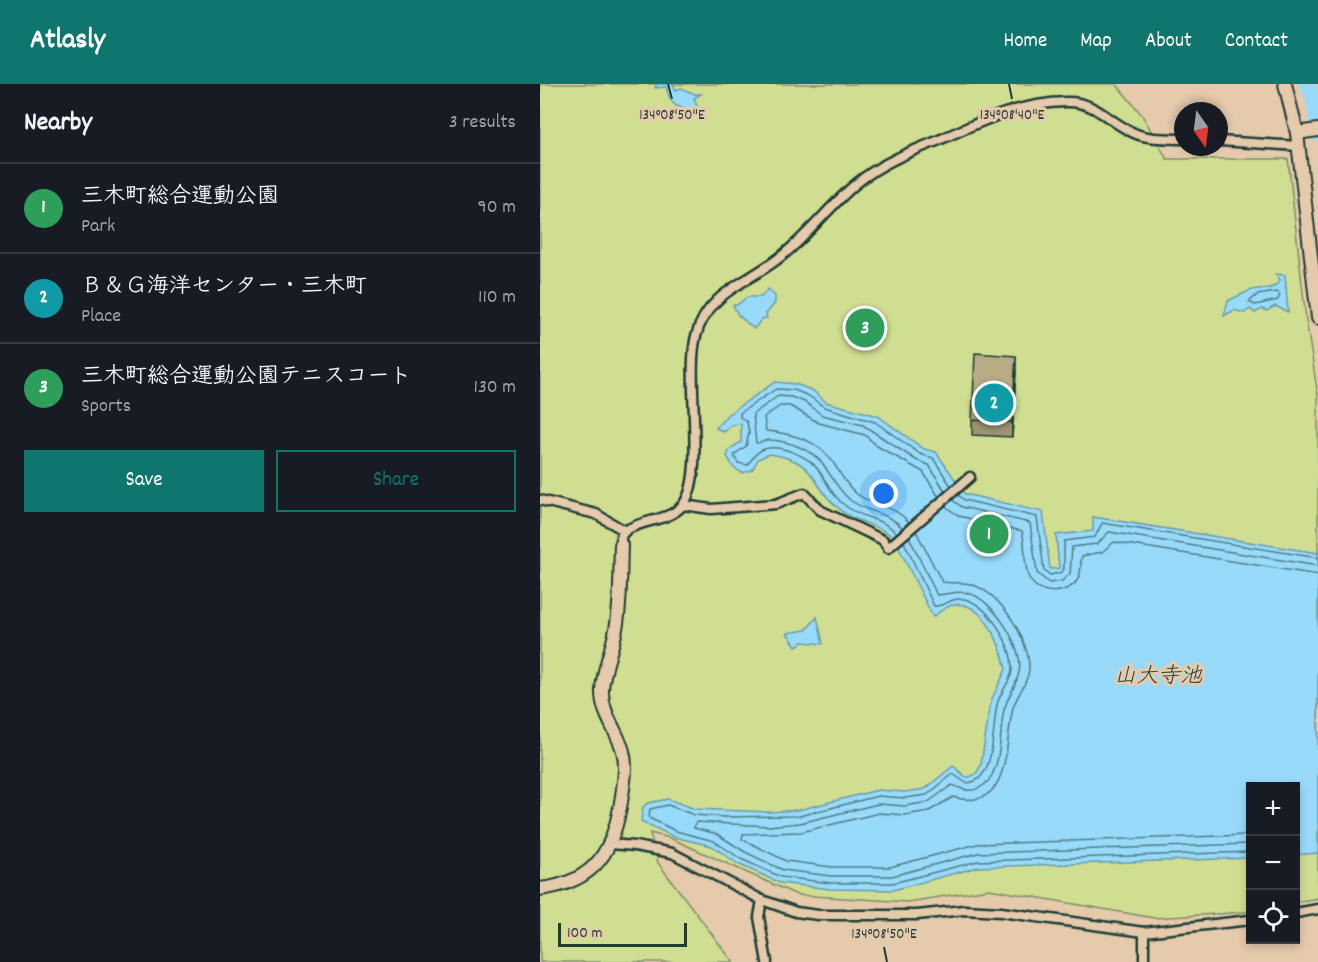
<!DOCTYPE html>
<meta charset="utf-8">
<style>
:root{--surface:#171b24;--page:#242831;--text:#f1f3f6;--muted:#9ea1a6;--line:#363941;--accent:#0f766e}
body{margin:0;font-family:Dekko,"Klee One",sans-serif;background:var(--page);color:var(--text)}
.controls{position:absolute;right:18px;bottom:18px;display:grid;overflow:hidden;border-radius:0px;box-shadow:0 3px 9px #0003}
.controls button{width:54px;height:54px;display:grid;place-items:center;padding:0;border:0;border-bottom:2px solid var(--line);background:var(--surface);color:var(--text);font:30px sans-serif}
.compass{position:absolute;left:634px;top:18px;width:54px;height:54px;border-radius:50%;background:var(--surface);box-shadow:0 3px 9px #0003;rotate:166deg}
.scale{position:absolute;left:18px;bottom:15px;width:129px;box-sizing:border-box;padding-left:6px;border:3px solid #1f3d34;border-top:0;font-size:16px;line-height:21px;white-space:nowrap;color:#1f3d34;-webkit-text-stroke:4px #e5caac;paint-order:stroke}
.you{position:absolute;left:344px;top:410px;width:21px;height:21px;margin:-15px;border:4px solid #fff;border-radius:50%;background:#1a73e8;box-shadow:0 0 0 9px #1a73e833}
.badge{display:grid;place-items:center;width:39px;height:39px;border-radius:50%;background:var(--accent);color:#fff;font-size:20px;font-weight:700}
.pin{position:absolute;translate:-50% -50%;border:3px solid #fff;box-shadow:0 2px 6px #0006}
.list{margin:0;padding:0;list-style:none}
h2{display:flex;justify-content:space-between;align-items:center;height:78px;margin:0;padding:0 24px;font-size:26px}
h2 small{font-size:20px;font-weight:400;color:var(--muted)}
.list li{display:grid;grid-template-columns:39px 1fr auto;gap:18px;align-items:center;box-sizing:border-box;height:90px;padding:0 24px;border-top:2px solid var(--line)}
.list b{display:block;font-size:22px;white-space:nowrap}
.list p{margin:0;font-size:20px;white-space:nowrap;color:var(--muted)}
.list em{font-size:20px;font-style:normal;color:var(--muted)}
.actions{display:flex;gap:12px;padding:18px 24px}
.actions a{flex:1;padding:14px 0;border:2px solid var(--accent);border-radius:0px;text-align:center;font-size:21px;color:var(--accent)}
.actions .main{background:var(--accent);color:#fff}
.icon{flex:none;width:33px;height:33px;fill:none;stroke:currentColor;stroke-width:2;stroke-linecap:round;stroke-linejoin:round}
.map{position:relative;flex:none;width:778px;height:878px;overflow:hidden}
header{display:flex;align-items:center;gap:36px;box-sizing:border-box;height:84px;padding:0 30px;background:var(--accent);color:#fff}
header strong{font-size:28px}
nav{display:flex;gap:33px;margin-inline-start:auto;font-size:21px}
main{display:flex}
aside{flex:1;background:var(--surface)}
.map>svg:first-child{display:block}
</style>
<header>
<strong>Atlasly</strong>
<nav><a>Home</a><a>Map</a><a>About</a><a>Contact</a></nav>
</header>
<main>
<aside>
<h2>Nearby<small>3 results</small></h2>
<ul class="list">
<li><span class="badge" style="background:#2e9e5b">1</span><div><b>三木町総合運動公園</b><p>Park</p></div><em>90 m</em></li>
<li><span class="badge" style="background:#0f9aa8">2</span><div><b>Ｂ＆Ｇ海洋センター・三木町</b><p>Place</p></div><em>110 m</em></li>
<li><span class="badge" style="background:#2e9e5b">3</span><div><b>三木町総合運動公園テニスコート</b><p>Sports</p></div><em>130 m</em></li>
</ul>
<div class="actions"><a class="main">Save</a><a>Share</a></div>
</aside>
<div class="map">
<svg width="778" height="878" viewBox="0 0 778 878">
<rect width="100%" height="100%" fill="#e5caac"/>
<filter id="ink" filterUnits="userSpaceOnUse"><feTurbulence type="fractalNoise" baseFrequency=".0167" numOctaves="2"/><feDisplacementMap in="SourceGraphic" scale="12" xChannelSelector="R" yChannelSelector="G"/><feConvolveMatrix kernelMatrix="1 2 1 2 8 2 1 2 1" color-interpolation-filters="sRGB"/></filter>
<g filter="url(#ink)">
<polygon fill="#d0de92" stroke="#788e63" stroke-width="1.5" points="0,0 576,0 602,31 627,75 748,75 766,236 778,312 778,814 756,818 756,702 710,702 710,827 707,828 614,834 449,805 368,818 257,811 130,754 110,749 118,779 193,878 0,878"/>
<g fill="#98dafa" stroke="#689bab" stroke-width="1.5">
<polygon points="117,0 133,0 136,6 141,4 155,10 161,10 154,14 157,22 149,35 143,30 144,24 136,22 130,15 126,3 115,4"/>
<path d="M736,190L745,191L748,228L735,222L727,227L722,225L715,229L710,225L704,229L694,226L684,232L688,217C696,213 708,206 717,205C727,204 734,206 740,196Z"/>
<polygon points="228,205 235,212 235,219 226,230 227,234 222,235 214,245 198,231 193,221 197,221 207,213 221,213"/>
<path d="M235,298L255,300L272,306L286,318L338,332L384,365L396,368L425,410L503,428L510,485L519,484L516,451L553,447V433L778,469V769L756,771V702H710V774L438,783L353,806L290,805L240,799L198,780L172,762L134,753L101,737L103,723L108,719L128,715L155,725L230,728L258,726L338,706L365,708L385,705L413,682L426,693C435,693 438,688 441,680L451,617L466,585C461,561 444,516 413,521C406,522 398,529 393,533L355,456C341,440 320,440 303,428C269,403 281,377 229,370L218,375L212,386L202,389L193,383L187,372L190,365L201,358V340L192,341L184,348L176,344L187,331Z"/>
<polygon points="277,533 283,560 263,558 256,562 247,549 266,546"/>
</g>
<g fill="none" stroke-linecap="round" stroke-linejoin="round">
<g stroke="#4f7c83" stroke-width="1.5">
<polygon points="737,208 740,210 738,216 715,221 709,218 717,211"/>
<polyline points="418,411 424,416 497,433 504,486 510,491 520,489 524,485 524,457 555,453 562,439 778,474"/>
<polyline points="412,416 422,423 490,439 497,489 509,499 522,497 530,490 532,463 557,460 569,448 778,482"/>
<path d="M405,422L419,432L482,447C486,461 483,480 489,494C498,512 528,512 538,495C542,488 540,479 542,472L562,468L574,458L778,491"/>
<path d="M369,438C353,420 334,423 317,410C304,400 299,385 289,373C275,355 248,349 226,347L224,333L240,322H250L279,339L325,351L337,362L383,388L399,413"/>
<path d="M363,444C348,428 327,429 310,416C298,406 292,393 283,380C273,366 246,356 229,356C225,356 221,359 216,359L213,330L238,312L251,313L265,318L282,331L323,341L376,376L389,381L405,407"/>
<path d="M376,447L402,498C411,500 423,497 433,501C461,510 490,556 489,585C488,600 477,610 473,624C464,660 472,730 413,713L389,727L365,731L339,729L261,748L203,750L202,755L246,777L292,783H350L437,760L710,751"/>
<path d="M357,449C343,434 323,435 307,423C291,412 287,396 276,383C267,372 242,362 229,364C218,365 213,373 208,381L198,379L194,371L206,362L209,349L207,338L200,333V329L236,305L254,306L269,312L284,323L335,338L380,370L393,374L411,402"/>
<path d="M369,453L397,511C407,511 417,506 428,509C452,514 485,564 479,588C476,604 465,615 463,631C460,650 461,687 445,700C433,710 424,706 412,701L388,718L365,722L338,720L260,739L229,742L156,738L154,744L177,750L205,768L243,786L291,792H352L438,769L710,760"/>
<path d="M364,458L394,522C405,523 412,511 428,516C451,525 471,559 472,583C473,594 462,606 458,617C451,639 458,699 426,699L413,690L387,711L365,714L338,712L259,732L184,733L154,731L128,721L110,725L109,734L136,747L174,757L201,775L241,793L291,799H353L438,777L710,768"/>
</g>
<polyline stroke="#98dafa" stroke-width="15" points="767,0 774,17 778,50"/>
<defs>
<g id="street">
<polyline points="679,57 759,62"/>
<polyline points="0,416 56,430 85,447"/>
<polyline points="143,421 171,425 236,420 264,409 280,426 343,456 348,464 430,393"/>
<path d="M81,461V452L85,447C102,435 127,438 142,422C167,394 145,294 156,252C167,210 204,200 235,177C266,155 288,123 317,99C340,80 369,68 397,57C439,38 479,19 526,18C554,17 567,36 590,47C606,56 625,54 643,55"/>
<polyline points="70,760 95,762 132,769 222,816 256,828 278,831 377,831 424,826 461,828 604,848"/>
<polyline points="222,816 219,833 227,878"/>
<polyline points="756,829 778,825"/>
<polyline points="604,878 604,848 710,836"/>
</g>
<g id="secondary">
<polyline points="745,0 757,49 778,234"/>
<polyline points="757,49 778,46"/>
<path d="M0,805C57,798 74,766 82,712C84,697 87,682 83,667C77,646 61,629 62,606C63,584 74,562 77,539C81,514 80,487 81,461"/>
</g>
</defs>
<use href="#street" stroke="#1f3d34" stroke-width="13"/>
<use href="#secondary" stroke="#1f3d34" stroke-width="16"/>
<use href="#street" stroke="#e5caac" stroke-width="8"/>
<use href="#secondary" stroke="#e5caac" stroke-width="12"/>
</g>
<polygon fill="#9d9472" stroke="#1f3d34" stroke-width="1.5" points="476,287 472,353 432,351 432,336"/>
<polygon fill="#80785d" stroke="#1f3d34" stroke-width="1.5" points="476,272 476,287 472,353 472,338"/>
<polygon fill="#b7ac85" stroke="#1f3d34" stroke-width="1.5" points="435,269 476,272 472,338 432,336"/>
</g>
<path fill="none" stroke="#1f3d34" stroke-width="2" d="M128,0L132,15M469,0L472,15M344,863L347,878"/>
<g text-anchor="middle" stroke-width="6" stroke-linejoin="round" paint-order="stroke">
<g font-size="22" font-style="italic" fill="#25453e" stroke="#e5caac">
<text x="618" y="598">山大寺池</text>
</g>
</g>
<g font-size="15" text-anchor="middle" fill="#1f3d34" stroke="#e5caac" stroke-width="6" stroke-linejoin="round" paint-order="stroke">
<text x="132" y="35">134°08'50"E</text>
<text x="472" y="35">134°08'40"E</text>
<text x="344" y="854">134°08'50"E</text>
</g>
</svg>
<div class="controls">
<button>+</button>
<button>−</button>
<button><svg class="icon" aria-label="locate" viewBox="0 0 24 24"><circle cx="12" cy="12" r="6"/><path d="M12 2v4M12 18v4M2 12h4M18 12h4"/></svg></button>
</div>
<svg class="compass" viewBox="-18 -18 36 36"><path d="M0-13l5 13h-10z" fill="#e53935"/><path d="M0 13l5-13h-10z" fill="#9ea1a6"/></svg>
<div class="scale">100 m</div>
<div class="you"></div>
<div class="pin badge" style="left:449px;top:450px;background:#2e9e5b">1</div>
<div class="pin badge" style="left:454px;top:319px;background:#0f9aa8">2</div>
<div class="pin badge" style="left:325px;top:244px;background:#2e9e5b">3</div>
</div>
</main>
